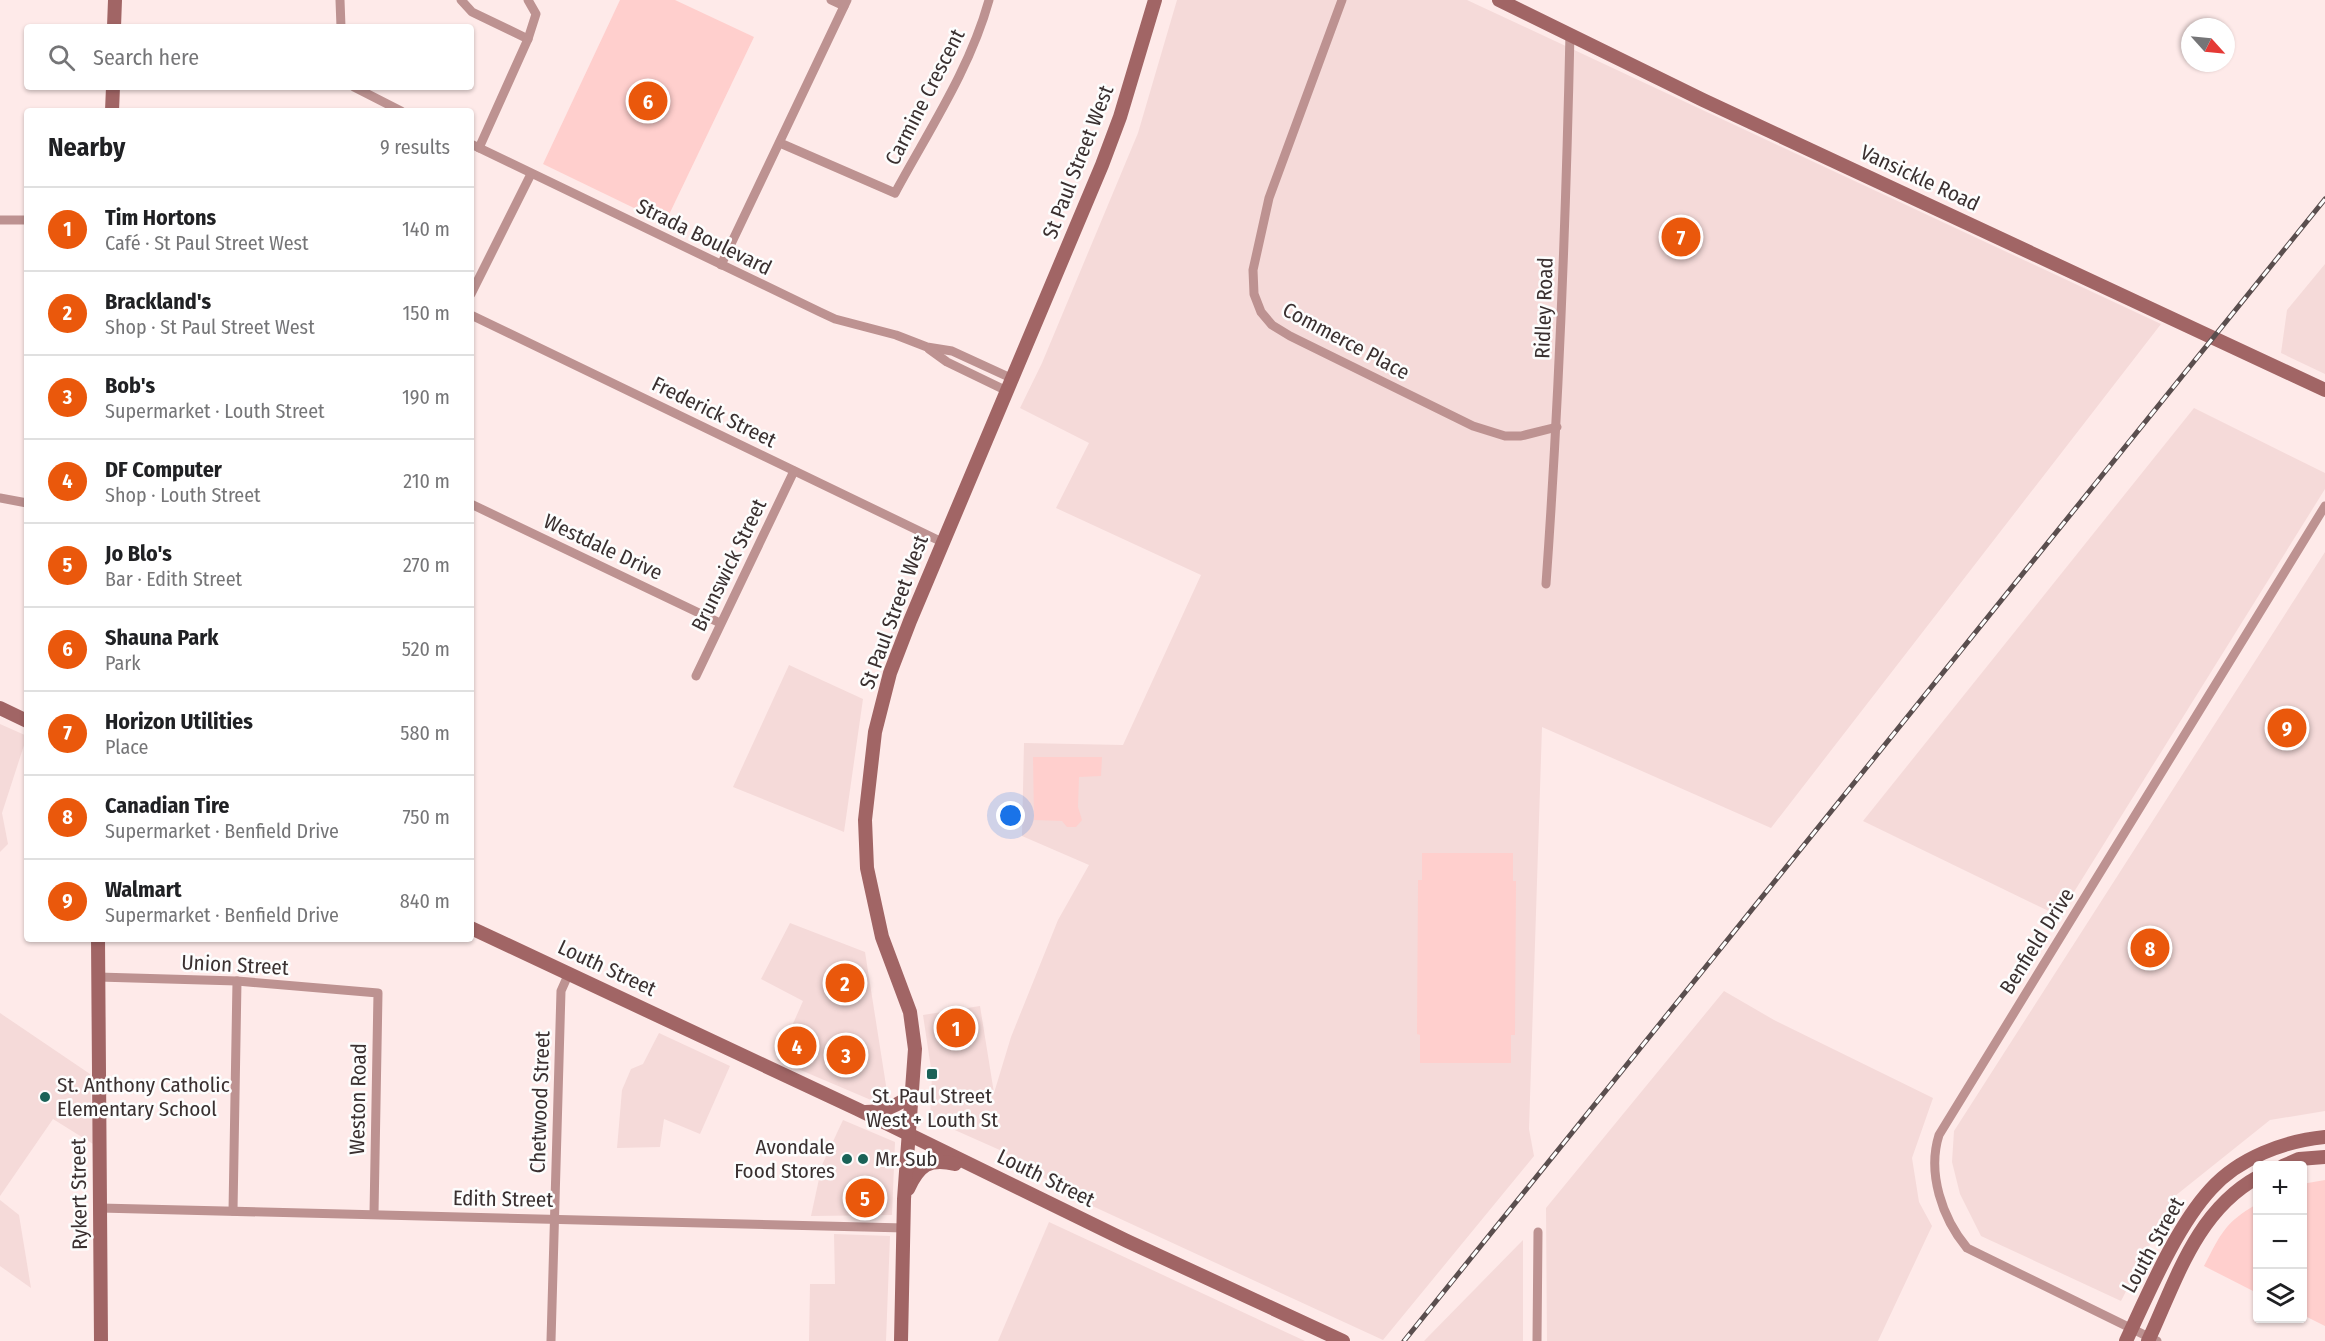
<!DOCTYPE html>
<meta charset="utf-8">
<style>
:root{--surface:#fff;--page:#f6f6f6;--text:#202124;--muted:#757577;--line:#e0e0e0;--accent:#ea580c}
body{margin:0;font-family:"Fira Sans Condensed",sans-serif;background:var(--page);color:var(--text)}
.controls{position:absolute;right:18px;bottom:18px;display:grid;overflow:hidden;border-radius:6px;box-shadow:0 2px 4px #0004}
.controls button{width:54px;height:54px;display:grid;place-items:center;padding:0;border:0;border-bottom:2px solid var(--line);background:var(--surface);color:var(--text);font:30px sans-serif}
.compass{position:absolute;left:2181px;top:18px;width:54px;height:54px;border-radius:50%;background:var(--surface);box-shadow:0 2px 4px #0004;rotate:117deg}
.you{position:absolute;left:1011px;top:816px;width:21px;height:21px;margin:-15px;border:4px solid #fff;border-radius:50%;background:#1a73e8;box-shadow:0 0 0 9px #1a73e833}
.badge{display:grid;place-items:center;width:39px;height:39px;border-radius:50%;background:var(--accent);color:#fff;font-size:20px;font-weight:700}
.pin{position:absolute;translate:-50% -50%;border:3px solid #fff;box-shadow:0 2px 6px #0006}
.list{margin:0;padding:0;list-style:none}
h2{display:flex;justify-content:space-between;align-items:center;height:78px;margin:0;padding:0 24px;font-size:26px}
h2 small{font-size:20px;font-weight:400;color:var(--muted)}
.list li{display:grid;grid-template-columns:39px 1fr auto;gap:18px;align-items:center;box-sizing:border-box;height:84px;padding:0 24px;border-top:2px solid var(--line)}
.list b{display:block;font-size:22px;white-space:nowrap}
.list p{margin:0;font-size:20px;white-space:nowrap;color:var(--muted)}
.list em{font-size:20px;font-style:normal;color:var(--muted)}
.icon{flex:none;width:33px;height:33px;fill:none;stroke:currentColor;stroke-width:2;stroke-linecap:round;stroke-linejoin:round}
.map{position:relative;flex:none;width:2325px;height:1341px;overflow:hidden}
.search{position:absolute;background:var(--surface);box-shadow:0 2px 4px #0004;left:24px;top:24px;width:450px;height:66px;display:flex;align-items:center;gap:15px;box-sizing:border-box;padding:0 21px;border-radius:6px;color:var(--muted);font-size:22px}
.panel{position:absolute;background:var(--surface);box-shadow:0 2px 4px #0004;left:24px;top:108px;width:450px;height:834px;border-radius:6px}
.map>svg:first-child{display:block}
</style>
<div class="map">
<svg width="2325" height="1341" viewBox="0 0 2325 1341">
<rect width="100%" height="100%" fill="#feeae9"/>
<g fill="#f5dad9">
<polygon points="1177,0 1467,0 2161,324 1771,828 1542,727 1529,1129 1534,1156 1383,1340 1075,1198 1002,1151 930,1119 932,1075 923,1015 980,1006 994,1093 1011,1037 1058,920 1089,865 1022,836 1024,743 1123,745 1201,575 1056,508 1089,443 1020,408 1042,363 1138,133"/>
<polygon points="2325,264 2325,374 2281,353 2287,310"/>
<polygon points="2194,408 2325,473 2325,489 2059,916 1863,821"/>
<polygon points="2325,552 2325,1111 2270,1120 2175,1196 2121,1301 1981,1236 1960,1194 1952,1162 1954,1131"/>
<polygon points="789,665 863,699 844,832 733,787"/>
<polygon points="0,724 27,736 2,813 8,844 0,852"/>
<polygon points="790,923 865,952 888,1098 878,1103 777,1060 803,1001 761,979"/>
<polygon points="1724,991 1774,1020 1933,1098 1912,1158 1919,1202 1932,1226 1878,1341 1547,1341 1546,1208"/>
<polygon points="0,1013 90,1074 93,1144 53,1119 0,1196"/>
<polygon points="659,1033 730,1066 700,1134 664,1119 660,1147 617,1148 622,1090 631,1069 643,1064"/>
<polygon points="843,1120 895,1142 892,1215 811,1216 822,1165"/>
<polygon points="0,1200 19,1215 31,1288 0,1266"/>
<polygon points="1049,1222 1305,1341 998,1341"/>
<polygon points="834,1234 890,1236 886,1341 809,1341 810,1284 835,1284"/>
<polygon points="1523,1240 1523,1341 1424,1341"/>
</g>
<g fill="#ffcfcd">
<polygon points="620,0 675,0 754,37 665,223 543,164"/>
<polygon points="1033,757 1102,757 1101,776 1079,777 1078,807 1082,820 1076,827 1067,827 1062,821 1034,820"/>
<polygon points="1422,853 1513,853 1513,881 1516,881 1515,1035 1511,1035 1511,1063 1420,1063 1420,1035 1417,1034 1418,880 1422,880"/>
<polygon points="2325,1180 2325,1326 2303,1315 2302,1184"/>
<path d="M2257,1204V1293L2204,1266C2221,1234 2224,1223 2257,1204Z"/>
</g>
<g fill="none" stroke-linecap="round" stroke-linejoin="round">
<g stroke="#bd9291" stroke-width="9">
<polyline points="340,0 341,27"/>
<polyline points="461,0 472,12 528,39"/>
<polyline points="831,0 844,6"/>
<polyline points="1342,0 1269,198 1253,270 1254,294 1261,312 1272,325 1290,336 1473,426 1505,436 1521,436 1557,427"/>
<polyline points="354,87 401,111"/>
<path d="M780,143L895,193C929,130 970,69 989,0"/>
<polyline points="471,144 820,312 835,319 896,335 927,347 952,351 1013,379"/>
<polyline points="479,148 528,39 536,14 528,0"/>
<polyline points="0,220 27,220"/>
<polyline points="721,265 847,0"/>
<polyline points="471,294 531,174"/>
<polyline points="471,315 942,542"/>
<polyline points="929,349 947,362 1007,391"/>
<polyline points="0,498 27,503"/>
<polyline points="471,504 720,623"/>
<path d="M1546,584C1559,401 1566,217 1570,33"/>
<polyline points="696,676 794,471"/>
<polyline points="98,977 237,981 378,993 374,1214"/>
<polyline points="100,1208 905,1228"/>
<polyline points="233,1211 237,981"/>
<polyline points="551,1341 561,991 569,973"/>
<polyline points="1537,1341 1538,1232"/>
<path d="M2157,1341L1967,1248C1942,1218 1927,1173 1939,1135L2325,506"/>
</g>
<g stroke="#a16565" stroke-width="14">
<polyline points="1499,0 1703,100 2325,390"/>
<polyline points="114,27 115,0"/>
<polyline points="112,111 113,87"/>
<polyline points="0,708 27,721"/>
<polyline points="471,928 857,1109 1127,1241 1343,1341"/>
<polyline points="98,939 101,1341"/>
<path d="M865,1112C883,1112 898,1106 912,1094"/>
<polyline points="2283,1166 2299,1159 2325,1157"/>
<path d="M908,1189C919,1165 929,1158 955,1164"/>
<polyline points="901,1341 904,1199 915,1049 910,1012 882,937 867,868 865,820 875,732 890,673 910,621 1102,165 1120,117 1155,0"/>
<path d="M2126,1341C2148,1294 2176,1227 2211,1189C2239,1158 2284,1141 2325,1137"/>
<path d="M2148,1341C2176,1281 2196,1211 2258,1177"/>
</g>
<defs>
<polyline id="rail" points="1404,1341 2325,199"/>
</defs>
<use href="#rail" stroke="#5a4e4e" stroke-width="5"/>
<use href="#rail" stroke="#fdfdfd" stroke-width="3" stroke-dasharray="9" stroke-linecap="butt"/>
</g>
<g fill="#1a6257" stroke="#fdfdfd" stroke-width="2">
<rect x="926" y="1068" width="12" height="12" rx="3"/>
<circle cx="45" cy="1097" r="6"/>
<circle cx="847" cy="1159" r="6"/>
<circle cx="863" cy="1159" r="6"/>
</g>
<g text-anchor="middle" stroke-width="5" stroke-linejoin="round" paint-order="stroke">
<g font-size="21" fill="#3a3030" stroke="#fdfdfd">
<text transform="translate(925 97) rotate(-63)" y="7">Carmine Crescent</text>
<text transform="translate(1078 162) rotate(-69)" y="7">St Paul Street West</text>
<text transform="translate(1920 178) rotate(25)" y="7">Vansickle Road</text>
<text transform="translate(704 237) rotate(26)" y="7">Strada Boulevard</text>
<text transform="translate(1544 308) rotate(-88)" y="7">Ridley Road</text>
<text transform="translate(1346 341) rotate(28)" y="7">Commerce Place</text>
<text transform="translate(714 412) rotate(26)" y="7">Frederick Street</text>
<text transform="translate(603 547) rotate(25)" y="7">Westdale Drive</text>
<text transform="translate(729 565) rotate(-64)" y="7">Brunswick Street</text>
<text transform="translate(894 612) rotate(-70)" y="7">St Paul Street West</text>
<text transform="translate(2037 941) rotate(-58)" y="7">Benfield Drive</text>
<text transform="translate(235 965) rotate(3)" y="7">Union Street</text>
<text transform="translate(607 968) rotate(25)" y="7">Louth Street</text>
<text transform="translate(358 1099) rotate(-89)" y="7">Weston Road</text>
<text transform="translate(540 1102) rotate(-88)" y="7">Chetwood Street</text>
<text transform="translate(1046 1178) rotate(26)" y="7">Louth Street</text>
<text transform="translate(79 1194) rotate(-91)" y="7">Rykert Street</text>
<text transform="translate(503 1199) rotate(1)" y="7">Edith Street</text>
<text transform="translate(2153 1245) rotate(-61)" y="7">Louth Street</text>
</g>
<g font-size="21" fill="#3a3030" stroke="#fdfdfd" text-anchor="start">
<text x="57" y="1092">St. Anthony Catholic<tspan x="57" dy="24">Elementary School</tspan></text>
<text x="932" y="1103" text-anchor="middle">St. Paul Street<tspan x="932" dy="24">West + Louth St</tspan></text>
<text x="835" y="1154" text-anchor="end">Avondale<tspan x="835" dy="24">Food Stores</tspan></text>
<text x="875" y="1166">Mr. Sub</text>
</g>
</g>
</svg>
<div class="controls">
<button>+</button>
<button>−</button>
<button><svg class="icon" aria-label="layers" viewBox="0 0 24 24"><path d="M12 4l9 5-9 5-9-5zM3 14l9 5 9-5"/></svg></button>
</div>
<svg class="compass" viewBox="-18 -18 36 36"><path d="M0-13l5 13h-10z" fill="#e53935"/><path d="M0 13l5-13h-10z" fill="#757577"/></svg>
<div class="you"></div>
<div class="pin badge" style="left:956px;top:1028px">1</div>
<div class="pin badge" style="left:845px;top:983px">2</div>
<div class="pin badge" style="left:846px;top:1055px">3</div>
<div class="pin badge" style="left:797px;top:1046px">4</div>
<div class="pin badge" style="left:865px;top:1198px">5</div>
<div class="pin badge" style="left:648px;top:101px">6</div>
<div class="pin badge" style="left:1681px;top:237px">7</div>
<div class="pin badge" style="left:2150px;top:948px">8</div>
<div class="pin badge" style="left:2287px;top:728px">9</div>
<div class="search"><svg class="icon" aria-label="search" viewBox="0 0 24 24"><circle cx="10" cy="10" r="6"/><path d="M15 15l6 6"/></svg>Search here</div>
<section class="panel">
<h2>Nearby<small>9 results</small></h2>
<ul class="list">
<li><span class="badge">1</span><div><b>Tim Hortons</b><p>Café · St Paul Street West</p></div><em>140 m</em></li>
<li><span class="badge">2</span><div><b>Brackland's</b><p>Shop · St Paul Street West</p></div><em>150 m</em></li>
<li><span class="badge">3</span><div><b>Bob's</b><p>Supermarket · Louth Street</p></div><em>190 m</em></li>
<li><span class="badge">4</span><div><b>DF Computer</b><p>Shop · Louth Street</p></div><em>210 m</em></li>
<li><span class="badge">5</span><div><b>Jo Blo's</b><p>Bar · Edith Street</p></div><em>270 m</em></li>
<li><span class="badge">6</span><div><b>Shauna Park</b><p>Park</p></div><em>520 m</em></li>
<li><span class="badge">7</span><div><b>Horizon Utilities</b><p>Place</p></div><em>580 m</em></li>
<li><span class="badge">8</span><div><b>Canadian Tire</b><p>Supermarket · Benfield Drive</p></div><em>750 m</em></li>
<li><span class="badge">9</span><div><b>Walmart</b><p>Supermarket · Benfield Drive</p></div><em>840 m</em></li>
</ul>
</section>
</div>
